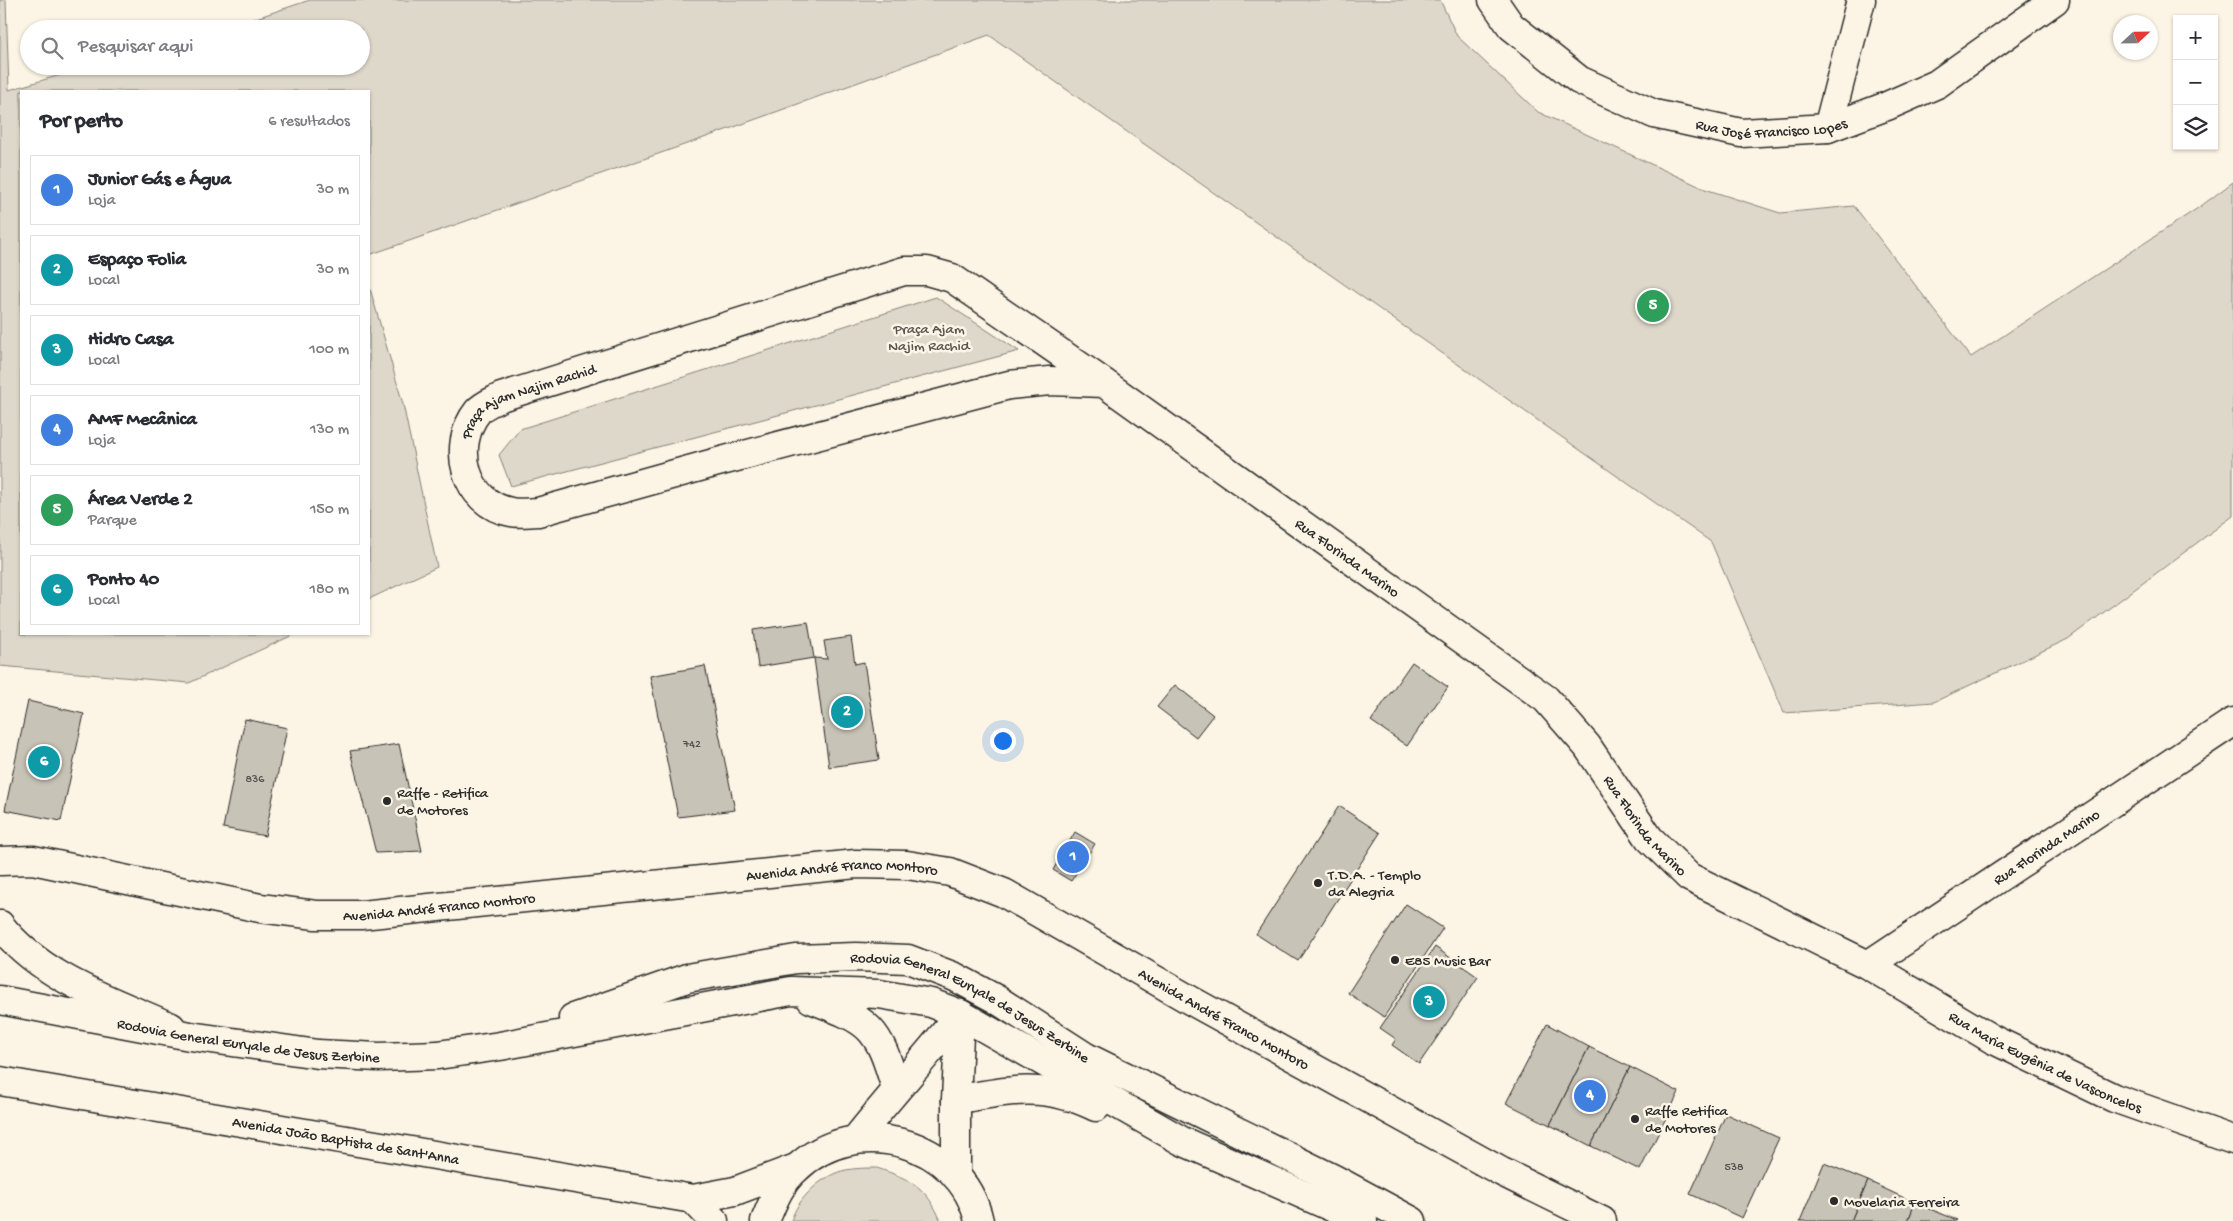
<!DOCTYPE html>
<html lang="pt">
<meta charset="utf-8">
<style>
:root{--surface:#fff;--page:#f7f7f7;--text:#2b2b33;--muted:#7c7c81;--line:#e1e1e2;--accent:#2b2b2b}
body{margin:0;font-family:"Gochi Hand",sans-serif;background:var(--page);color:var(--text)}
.controls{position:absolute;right:15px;top:15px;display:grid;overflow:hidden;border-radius:0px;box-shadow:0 1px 4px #0004}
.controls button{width:45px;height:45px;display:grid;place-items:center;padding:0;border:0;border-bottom:1px solid var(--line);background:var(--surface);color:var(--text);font:25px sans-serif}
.compass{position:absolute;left:2113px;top:15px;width:45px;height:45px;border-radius:50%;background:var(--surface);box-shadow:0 1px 4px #0004;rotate:68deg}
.you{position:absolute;left:1002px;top:740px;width:18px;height:18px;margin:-12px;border:4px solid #fff;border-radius:50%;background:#1a73e8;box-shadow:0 0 0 8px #1a73e833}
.badge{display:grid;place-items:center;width:32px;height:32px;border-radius:50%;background:var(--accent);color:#fff;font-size:16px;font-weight:700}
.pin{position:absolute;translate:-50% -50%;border:2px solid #fff;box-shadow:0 1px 5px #0006}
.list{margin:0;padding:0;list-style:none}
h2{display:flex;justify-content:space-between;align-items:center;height:65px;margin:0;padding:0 20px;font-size:21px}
h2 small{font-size:16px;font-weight:400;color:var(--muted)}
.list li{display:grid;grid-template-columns:32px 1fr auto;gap:15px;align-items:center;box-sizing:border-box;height:70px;margin:0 10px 10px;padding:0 10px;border:1px solid var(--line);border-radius:0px}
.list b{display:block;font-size:19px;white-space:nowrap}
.list p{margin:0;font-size:16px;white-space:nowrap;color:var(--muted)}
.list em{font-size:16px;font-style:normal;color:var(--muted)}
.icon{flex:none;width:28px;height:28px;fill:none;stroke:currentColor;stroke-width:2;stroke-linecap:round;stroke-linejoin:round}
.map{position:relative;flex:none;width:2233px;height:1221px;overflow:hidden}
.search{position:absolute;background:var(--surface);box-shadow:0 1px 4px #0004;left:20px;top:20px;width:350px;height:55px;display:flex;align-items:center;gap:12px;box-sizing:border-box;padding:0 18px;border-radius:28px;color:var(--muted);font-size:19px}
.panel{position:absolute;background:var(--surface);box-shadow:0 1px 4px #0004;left:20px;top:90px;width:350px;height:545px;border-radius:0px}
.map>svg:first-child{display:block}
</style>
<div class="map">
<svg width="2233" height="1221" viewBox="0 0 2233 1221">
<rect width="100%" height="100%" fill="#fcf5e5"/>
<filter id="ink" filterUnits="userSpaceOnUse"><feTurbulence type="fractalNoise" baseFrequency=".02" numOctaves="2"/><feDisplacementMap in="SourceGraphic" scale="10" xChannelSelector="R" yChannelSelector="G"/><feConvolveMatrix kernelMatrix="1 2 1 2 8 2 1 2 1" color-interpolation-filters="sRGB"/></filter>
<g filter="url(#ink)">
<g fill="#ded8ca" stroke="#84827a">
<polygon points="0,0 6,0 9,90 91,66 361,66 361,29 223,29 310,0 1440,0 1457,36 1538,112 1705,189 1780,213 1854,206 1971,357 2201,206 2233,182 2233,516 2068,639 1934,702 1784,713 1711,542 989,35 701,139 369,255 369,91 21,91 21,634 295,634 189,683 0,666"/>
<polygon points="369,285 403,404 437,567 369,599"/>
<polygon points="936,297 1019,351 511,486 499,455 520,429"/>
<path d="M877,1168C912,1180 926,1186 941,1221H791C797,1199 823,1174 846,1170C856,1168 867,1168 877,1168Z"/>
</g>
<g fill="#c8c3b7" stroke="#2b2b2b">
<polygon points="808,622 814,658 758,667 753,630"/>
<polygon points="851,637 855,664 864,662 879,760 829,767 814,658 827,659 824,641"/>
<polygon points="1412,662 1448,687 1407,746 1371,721"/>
<polygon points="705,666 735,810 678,817 650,676"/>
<polygon points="1175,685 1213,715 1196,737 1157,707"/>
<polygon points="28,701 84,714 61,821 5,810"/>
<polygon points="245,719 287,728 265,836 223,828"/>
<polygon points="399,744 422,851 376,853 350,751"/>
<polygon points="1339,806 1380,833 1298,961 1256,934"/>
<polygon points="1075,832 1095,844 1071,881 1053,870"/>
<polygon points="1406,904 1443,928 1384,1017 1348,993"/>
<polygon points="1435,947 1478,977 1419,1064 1392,1045 1396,1039 1380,1028"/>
<polygon points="1547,1024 1589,1047 1550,1125 1506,1103"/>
<polygon points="1589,1047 1630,1067 1591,1146 1550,1125"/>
<polygon points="1630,1067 1679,1092 1640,1170 1591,1146"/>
<polygon points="1726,1114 1779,1138 1742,1218 1690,1194"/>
<polygon points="1824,1163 1868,1181 1851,1221 1800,1221"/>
<polygon points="1868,1181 1915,1203 1908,1221 1851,1221"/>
<polygon points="1915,1203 1957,1220 1956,1221 1908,1221"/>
</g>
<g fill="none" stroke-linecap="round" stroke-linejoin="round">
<defs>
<g id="minor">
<path id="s1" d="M1493,0L1511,26L1579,80L1654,114L1741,133L1828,128L1887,106L1937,84L2055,0"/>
<polyline points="1828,128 1861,0"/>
<path id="s2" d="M1104,383L1050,381L1009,385L714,463L538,512C530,512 519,514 511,512C465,504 450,446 478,411C483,405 494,401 501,397L904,271H927L952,278L1104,383L1546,699L1587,746L1649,838L1689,877L1868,965L1992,1039L2114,1098L2233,1140"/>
<path id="s3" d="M0,861L33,860L260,908L316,915H361L856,864L907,865L950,872L1004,893L1190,1000L1502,1172L1602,1221"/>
<path d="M0,925C42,979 111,1000 171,1027"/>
<path id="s4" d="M1868,965L2233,722"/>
<path id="s5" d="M0,1081L693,1199L735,1191L796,1168"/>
<path d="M856,1139C890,1096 926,1057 960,1014"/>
<polyline points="956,1176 956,1100 960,1014"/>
<polyline points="693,1199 714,1221"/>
<path d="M765,1221C773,1202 780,1183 796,1169C855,1112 961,1140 979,1221"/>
</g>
<g id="major">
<path d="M811,999C871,1022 878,1026 896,1089"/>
<path id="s6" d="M0,1000L190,1036L318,1054L379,1057L438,1055L500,1046L791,991L879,994L931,1003L960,1014L1182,1141L1363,1221"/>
<path id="s7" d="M573,1018L687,978L796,959L856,957L908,959L955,977L996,999L1086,1057L1334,1179L1412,1221"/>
<path d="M956,1100C992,1093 1031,1085 1067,1096C1077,1098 1087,1103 1096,1107"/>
</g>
</defs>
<use href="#minor" stroke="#2b2b2b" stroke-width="31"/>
<use href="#major" stroke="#2b2b2b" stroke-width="31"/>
<use href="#minor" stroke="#fcf5e5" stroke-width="28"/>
<use href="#major" stroke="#fcf5e5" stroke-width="28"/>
</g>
</g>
<g fill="#2b2b2b" stroke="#fcf5e5" stroke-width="2">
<circle cx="387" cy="801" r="5"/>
<circle cx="1318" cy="883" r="5"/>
<circle cx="1395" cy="960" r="5"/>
<circle cx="1635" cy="1119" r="5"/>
<circle cx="1834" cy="1201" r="5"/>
</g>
<g text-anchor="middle" stroke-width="5" stroke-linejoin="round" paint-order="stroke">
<g font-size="12" fill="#52514e">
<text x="692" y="747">742</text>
<text x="255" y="782">836</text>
<text x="1734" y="1170">538</text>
</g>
<g font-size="15" fill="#2b2b2b" stroke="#fcf5e5">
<text dy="5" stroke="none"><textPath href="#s1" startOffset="320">Rua José Francisco Lopes</textPath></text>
<text dy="5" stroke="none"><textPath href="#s2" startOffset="785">Praça Ajam Najim Rachid</textPath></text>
<text dy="5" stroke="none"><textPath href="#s2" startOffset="1720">Rua Florinda Marino</textPath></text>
<text dy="5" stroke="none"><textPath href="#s2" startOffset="2125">Rua Florinda Marino</textPath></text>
<text dy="5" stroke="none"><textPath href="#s4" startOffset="214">Rua Florinda Marino</textPath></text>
<text dy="5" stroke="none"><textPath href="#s3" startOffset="850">Avenida André Franco Montoro</textPath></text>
<text dy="5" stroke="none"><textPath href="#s3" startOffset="445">Avenida André Franco Montoro</textPath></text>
<text dy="5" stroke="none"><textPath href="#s7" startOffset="418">Rodovia General Euryale de Jesus Zerbine</textPath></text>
<text dy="5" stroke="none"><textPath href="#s3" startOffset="1270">Avenida André Franco Montoro</textPath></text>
<text dy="5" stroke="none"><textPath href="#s6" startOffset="252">Rodovia General Euryale de Jesus Zerbine</textPath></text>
<text dy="5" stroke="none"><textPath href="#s2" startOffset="2595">Rua Maria Eugênia de Vasconcelos</textPath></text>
<text dy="5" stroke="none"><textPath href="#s5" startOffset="351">Avenida João Baptista de Sant'Anna</textPath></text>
</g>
<g font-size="15" fill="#585653" stroke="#fcf5e5">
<text x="929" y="333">Praça Ajam<tspan x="929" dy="17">Najim Rachid</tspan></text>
</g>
<g font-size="15" fill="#2b2b2b" stroke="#fcf5e5" text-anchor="start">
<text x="397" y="797">Raffe - Retifica<tspan x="397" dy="17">de Motores</tspan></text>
<text x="1328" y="879">T.D.A. - Templo<tspan x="1328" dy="17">da Alegria</tspan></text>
<text x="1405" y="965">E85 Music Bar</text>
<text x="1645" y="1115">Raffe Retifica<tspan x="1645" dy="17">de Motores</tspan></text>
<text x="1844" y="1206">Movelaria Ferreira</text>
</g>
</g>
</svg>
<div class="controls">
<button>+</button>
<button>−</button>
<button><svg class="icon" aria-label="layers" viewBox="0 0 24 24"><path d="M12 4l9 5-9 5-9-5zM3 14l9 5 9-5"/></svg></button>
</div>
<svg class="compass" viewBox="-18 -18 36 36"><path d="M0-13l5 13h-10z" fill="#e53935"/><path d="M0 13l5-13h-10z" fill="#7c7c81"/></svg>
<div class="you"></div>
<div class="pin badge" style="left:1073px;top:857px;background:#3f7fe0">1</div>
<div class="pin badge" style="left:847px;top:712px;background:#0f9aa8">2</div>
<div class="pin badge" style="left:1429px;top:1002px;background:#0f9aa8">3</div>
<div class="pin badge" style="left:1590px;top:1096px;background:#3f7fe0">4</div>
<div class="pin badge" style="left:1653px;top:306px;background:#2e9e5b">5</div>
<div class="pin badge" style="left:44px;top:762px;background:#0f9aa8">6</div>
<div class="search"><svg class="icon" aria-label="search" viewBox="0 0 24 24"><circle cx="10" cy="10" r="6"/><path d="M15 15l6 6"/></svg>Pesquisar aqui</div>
<section class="panel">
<h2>Por perto<small>6 resultados</small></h2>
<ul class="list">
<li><span class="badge" style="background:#3f7fe0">1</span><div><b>Junior Gás e Água</b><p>Loja</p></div><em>30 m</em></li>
<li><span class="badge" style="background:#0f9aa8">2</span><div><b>Espaço Folia</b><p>Local</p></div><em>30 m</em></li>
<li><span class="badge" style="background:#0f9aa8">3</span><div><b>Hidro Casa</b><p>Local</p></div><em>100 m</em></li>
<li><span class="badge" style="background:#3f7fe0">4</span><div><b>AMF Mecânica</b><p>Loja</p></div><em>130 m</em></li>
<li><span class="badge" style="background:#2e9e5b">5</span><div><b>Área Verde 2</b><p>Parque</p></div><em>150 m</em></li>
<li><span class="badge" style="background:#0f9aa8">6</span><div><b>Ponto 40</b><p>Local</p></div><em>180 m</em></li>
</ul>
</section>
</div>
